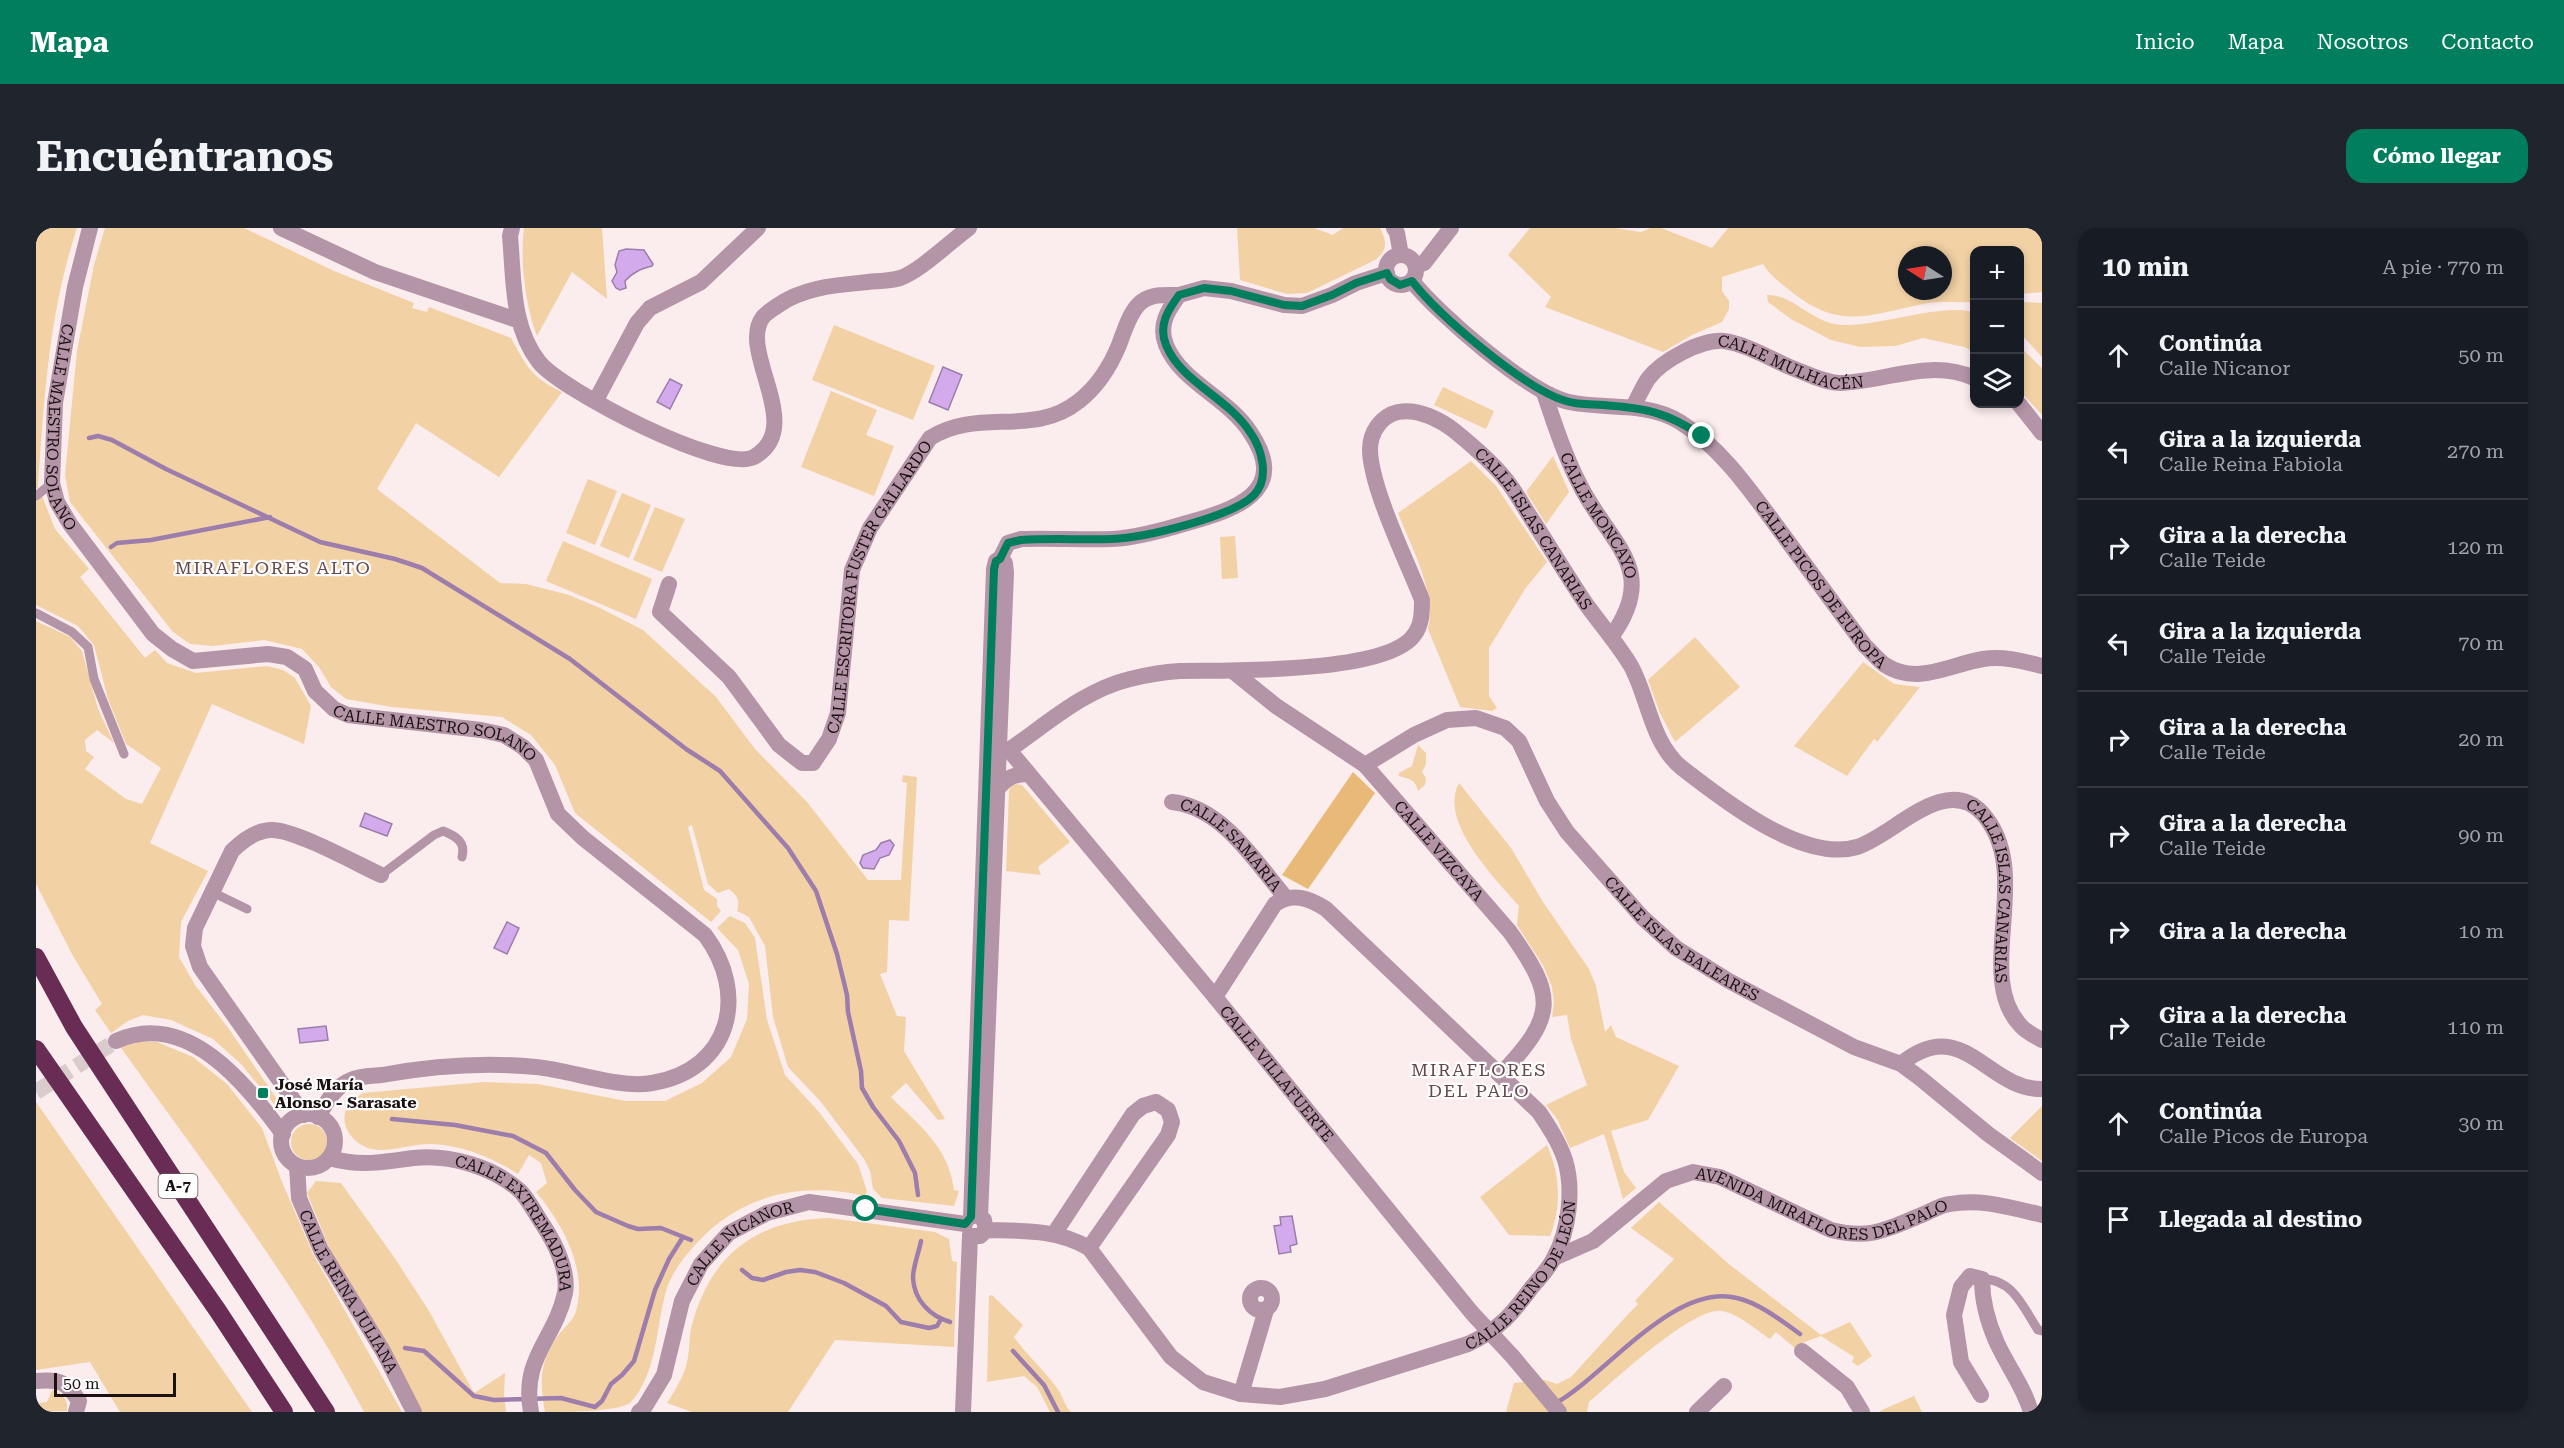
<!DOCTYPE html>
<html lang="es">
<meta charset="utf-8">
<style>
:root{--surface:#171b24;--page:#20242c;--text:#f1f3f6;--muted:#9ea1a6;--line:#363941;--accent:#017e5d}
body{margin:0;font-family:"Roboto Serif",serif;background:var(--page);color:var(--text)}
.controls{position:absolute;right:18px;top:18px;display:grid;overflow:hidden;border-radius:12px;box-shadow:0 3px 9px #0003}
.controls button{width:54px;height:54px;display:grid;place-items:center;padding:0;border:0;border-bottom:2px solid var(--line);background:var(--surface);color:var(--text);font:30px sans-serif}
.compass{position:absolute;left:1862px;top:18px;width:54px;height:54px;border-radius:50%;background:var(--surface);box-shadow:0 3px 9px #0003;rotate:282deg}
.scale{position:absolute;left:18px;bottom:15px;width:122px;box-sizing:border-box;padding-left:6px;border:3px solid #1c1112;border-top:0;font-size:16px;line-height:21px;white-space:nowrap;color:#1c1112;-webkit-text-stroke:4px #fefefe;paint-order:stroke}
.stop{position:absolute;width:18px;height:18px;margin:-14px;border:4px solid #017e5d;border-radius:50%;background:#fff}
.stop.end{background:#017e5d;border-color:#fff;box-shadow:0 2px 6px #0008}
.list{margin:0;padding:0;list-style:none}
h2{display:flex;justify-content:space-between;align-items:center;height:78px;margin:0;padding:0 24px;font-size:26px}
h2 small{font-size:20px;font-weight:400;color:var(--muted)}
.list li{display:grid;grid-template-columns:39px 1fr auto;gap:18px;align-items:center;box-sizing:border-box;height:96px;padding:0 24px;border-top:2px solid var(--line)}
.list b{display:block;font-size:22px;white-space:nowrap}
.list p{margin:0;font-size:20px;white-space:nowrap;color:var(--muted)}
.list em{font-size:20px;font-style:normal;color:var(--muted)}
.icon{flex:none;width:33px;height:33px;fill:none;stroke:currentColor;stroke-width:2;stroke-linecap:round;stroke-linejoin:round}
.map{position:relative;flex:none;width:2006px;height:1184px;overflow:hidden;border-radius:18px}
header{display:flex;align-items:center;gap:36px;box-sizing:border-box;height:84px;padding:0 30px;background:var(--accent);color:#fff}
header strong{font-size:28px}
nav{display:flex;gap:33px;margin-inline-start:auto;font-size:21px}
.intro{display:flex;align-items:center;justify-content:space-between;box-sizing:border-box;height:144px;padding:0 36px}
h1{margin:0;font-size:42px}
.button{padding:15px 27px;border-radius:18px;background:var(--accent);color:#fff;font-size:21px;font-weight:700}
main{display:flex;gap:36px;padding:0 36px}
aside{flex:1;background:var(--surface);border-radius:18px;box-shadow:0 3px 9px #0003}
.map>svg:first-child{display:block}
</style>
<header>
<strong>Mapa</strong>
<nav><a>Inicio</a><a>Mapa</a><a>Nosotros</a><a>Contacto</a></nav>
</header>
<div class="intro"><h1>Encuéntranos</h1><a class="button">Cómo llegar</a></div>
<main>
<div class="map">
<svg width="2006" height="1184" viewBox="0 0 2006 1184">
<rect width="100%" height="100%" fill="#fbeced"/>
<g fill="#f2d1a5" fill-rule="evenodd">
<path d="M0,0H41C13,84 8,171 2,259L0,261Z"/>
<path d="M69,0H208L298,43L378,75L376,80L391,84L393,79L475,110C491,139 495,149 526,164L463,249L380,195L341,261L464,355L490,356L533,367L564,380L607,402L680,469L719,521L771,574L832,652H865L871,555L866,554L867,547L881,549L873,693L853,692L851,744L844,746L861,788L870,789L868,823L909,891L902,892L870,855L855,869C884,899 912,917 918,962L923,963L918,978L846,970L837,961L834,943L828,931L785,874L752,839L737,789L729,718L713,689L701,683C704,673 702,668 693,661L682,665L672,656L656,597L652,599L668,662L681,671V678L685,683L675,694L539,585L519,537L495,507L466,489L356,479L310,471L295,459L283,439L266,421L228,412L177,418L154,416L137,404L34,274L29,247L41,123L58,37Z"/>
<path d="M488,0H566L571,71L536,44L501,108C489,76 484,34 488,0Z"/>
<path d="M1201,0H1278L1297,7L1307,0H1344C1351,13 1352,22 1339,32L1271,65L1251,66L1204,52Z"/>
<path d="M1494,0H1579L1605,4L1615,0H1625L1676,20L1692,0H2006V64L1984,66V22H1938V74C1923,75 1907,73 1892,75C1837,85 1807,104 1757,65C1746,56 1734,48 1727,36L1686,49V63L1693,73V81L1686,94L1656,107L1627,124L1509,79L1515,69L1472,27ZM1871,27H1907V63H1871Z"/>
<path d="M1731,67C1757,66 1777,96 1806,97C1846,98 1904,75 1938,84V124L1928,119L1887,110L1859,118L1824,119L1795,112L1755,91L1732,74Z"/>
<polygon points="1987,74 2006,75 2006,129 1984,105 1984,76"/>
<polygon points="798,97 899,138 877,192 776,152"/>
<polygon points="1984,119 2006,140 2006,187 1984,163 1988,157 1984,154"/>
<polygon points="1407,159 1458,183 1450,201 1398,177"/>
<polygon points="795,163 841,182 830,207 858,218 838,268 765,239"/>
<polygon points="1517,228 1533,264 1510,296 1490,264"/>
<path d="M1435,233L1460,258L1511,334L1489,361L1453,420V468L1461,480L1456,483L1424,479L1392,401C1401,364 1375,319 1362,285Z"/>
<polygon points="552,251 581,263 559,317 530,305"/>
<polygon points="586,265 615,277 593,330 564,318"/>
<polygon points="6,268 19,301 53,341 44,349 109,430 119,422 131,435 160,445 231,438 247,442 259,450 275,478 268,516 176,476 114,615 172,643 145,694 143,729 159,757 193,801 247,880 246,883 243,882 205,836 177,811 135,792 107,787 92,793 75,805 59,782 66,776 37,728 0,656 0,393 34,409 46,423 62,481 78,515 61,502 49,512 50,523 58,529 49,541 90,571 106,576 125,540 90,516 72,471 58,417 42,398 0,377 0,273"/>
<polygon points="619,279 649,291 626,344 597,332"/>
<polygon points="1199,308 1202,350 1186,351 1184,309"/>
<polygon points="527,313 616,351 600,391 510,353"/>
<polygon points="1659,409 1704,459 1639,514 1624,485 1612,452"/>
<polygon points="1827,434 1858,456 1884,459 1841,514 1838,511 1811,548 1758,518"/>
<path d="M1382,517L1390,525V536L1386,544L1390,550L1389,557L1382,563C1379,551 1374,551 1363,548V545L1376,538Z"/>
<path d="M1423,555L1475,620L1507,674L1553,741L1560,758L1569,804L1575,797L1580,809L1643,838L1612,892L1575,903L1588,944L1600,960L1587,971L1568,906L1534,920L1521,891L1510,877L1551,857L1535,811L1531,787L1516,789L1518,774L1516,759L1508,739L1481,697L1483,678C1459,650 1402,594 1423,555Z"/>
<polygon points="981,556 986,557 1034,614 1002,639 1005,647 970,643 973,562 976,557"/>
<path d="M694,688L709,695L719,710L731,792L749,847L783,884L822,936L831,963L829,968C765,953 703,967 659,1017C647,1030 635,1046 630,1063C620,1099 621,1147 594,1175C580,1184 530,1184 509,1184C503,1152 504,1132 524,1105C529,1099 538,1091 540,1083C552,1041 526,995 500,964L511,955L505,935L493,927L482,946C457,930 426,917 396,916C377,915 355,925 336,921C317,917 300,895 313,876C315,871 323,868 327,865L448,854L502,856L590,873H629L666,855L695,829L711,791L713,756L702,722L681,700Z"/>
<path d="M95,813L121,814L157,829L191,856L226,900L246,954L277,1026L366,1184H328C260,1055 170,939 85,820Z"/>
<polygon points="0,874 216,1184 84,1184 54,1134 0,1142"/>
<polygon points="2006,878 2006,933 1974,910"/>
<circle cx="273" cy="914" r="18"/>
<path d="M1511,917C1524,947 1526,977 1514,1008L1473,1007L1444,969Z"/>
<polygon points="280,953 305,955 358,1029 393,1083 438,1165 469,1145 468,1167 470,1184 385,1184 299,1034 271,965"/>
<path d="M1623,974L1694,1037L1785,1107L1814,1094L1836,1128L1822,1138L1816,1134L1818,1129L1785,1108L1766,1115L1760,1121L1740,1104L1734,1111C1720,1102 1703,1086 1686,1083C1656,1079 1578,1153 1553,1174L1551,1184H1470L1478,1155L1509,1152L1521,1156L1535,1149L1595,1083L1602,1076L1599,1073L1638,1031L1595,1000Z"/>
<path d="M793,990L899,1004L913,1011L916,1033L921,1034L918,1119L799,1112L752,1184H656L631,1175C640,1161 650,1145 652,1129C654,1118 653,1107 656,1097C675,1026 721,992 793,990Z"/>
<path d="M956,1067L987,1097L978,1109C991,1127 1008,1142 1021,1160C1027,1168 1028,1177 1035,1184H1014L1001,1159L988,1148L951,1154L953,1068Z"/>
<path d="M16,1162C28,1166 32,1171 31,1183L0,1184V1175L11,1174Z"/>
<polygon points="1878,1168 1886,1184 1843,1184 1848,1181"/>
</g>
<polygon fill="#e9b977" points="1317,544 1339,565 1272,661 1246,647"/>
<g fill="#d3abec" stroke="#9c7dab" stroke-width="1.5">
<path d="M590,21L608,22L617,36L616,38C605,41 597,44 589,53L590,60L584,62L580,60L576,53L581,44L579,37L583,23Z"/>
<polygon points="907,139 926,147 912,182 893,174"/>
<polygon points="634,151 646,157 634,181 621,174"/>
<polygon points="329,585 356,596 351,608 324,598"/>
<polygon points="854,612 858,617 853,627 844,630 838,641 827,640 824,635 827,627 840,622 845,615"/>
<polygon points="471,694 483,700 471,726 458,720"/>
<polygon points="290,798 292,812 264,815 262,801"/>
<polygon points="1256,988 1261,1016 1254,1018 1255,1024 1243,1026 1238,998 1245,997 1244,989"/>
</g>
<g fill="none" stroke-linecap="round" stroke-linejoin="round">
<g stroke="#9c7dab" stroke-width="4.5">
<polyline points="53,210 62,208 76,212 130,241 284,314 359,331 386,340 534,431 650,521 684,543 752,620 780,663 801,726 811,767 812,784 825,843 826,860 837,879 863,913 879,945 882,967"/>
<polyline points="75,319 81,315 115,312 234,289"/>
<polyline points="356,891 419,897 477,908 510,925 539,962 560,984 592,998 602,1001 625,1000 655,1012"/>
<path d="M885,1013C883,1024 877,1038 877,1050C878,1072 894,1088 914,1094"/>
<polyline points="706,1042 716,1050 727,1052 750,1044 764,1042 779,1044 808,1055 850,1078 865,1094 893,1100 901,1098 905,1091"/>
<polyline points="369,1120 388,1123 438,1168 458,1172 525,1170 559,1179 566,1173 575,1156 586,1147 598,1133 619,1062 633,1031 647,1009"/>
<polyline points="977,1123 1008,1157 1022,1184"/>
<path d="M1520,1175C1569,1148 1638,1054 1701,1070C1723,1075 1746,1093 1764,1106"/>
</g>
<polyline stroke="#dacbcc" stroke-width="16" stroke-dasharray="16 8" stroke-linecap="butt" points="0,864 80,813"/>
<g stroke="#b494a7" stroke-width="9">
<polyline points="0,268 16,255"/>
<polyline points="0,385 36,404 52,419 58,451 88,526"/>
<path d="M345,647L398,607L407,603C420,608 430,614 426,629"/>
<polyline points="176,664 211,681"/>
<path d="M1946,1051C1977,1051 1987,1079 2002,1102L2006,1103"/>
</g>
<g stroke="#b494a7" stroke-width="16">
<path id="s1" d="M54,0L39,59L19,175L16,255L21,274L34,296L117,406L136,421L157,433L232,426L251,429L269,441L279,463L298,481L312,487L445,502L468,507L487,519L500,532L522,586L547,610L669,707C713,766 695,842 616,855C583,861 534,842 500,839C449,834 396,838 346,847C336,848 323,848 315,852C299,858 290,875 282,889"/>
<polyline points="245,0 339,44 481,92"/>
<path d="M476,0L474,8C478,51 475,98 503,134C525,162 686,246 718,229C771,199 701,123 727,89C730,85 737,81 741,78C767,59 801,57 832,54C842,53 854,53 864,50C883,44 915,13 933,0"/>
<polyline points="1358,0 1361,5 1365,27"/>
<circle cx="1365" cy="42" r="15"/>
<polyline points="1380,38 1388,35 1415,0"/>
<path id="s2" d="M1376,53C1401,85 1494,166 1533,174C1569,182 1611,173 1644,194C1686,220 1716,265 1745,304C1773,342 1801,380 1829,418C1836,424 1842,432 1849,437C1881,458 1915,436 1947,431C1968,428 1986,433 2006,438"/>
<path id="s3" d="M1508,165C1519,197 1529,229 1545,259C1575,317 1624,342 1575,409"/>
<polyline points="560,172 601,95 614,80 665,54 722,0"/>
<polyline points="1983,176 2006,205"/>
<path id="s4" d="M1597,179C1602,170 1606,160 1612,151C1625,133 1665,111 1688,113C1710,116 1735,131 1756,140C1770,145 1789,155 1804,155C1849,154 1894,130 1938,150"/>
<path d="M964,331L972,315L985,311C1015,310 1045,312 1076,311C1100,310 1128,302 1151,295C1198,282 1255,264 1214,204C1191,169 1145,154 1130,117C1122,97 1132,82 1143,67L1168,60L1195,63L1248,77L1266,78L1296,67L1320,55L1351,45"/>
<path id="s5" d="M633,356L624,384L693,449L743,517L766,535H777L793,511L802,485L816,342L834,300L894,210C943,179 997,210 1043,173C1062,158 1074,139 1083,117C1088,104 1093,86 1103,76C1114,65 1129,67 1143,67"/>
<path id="s6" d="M1198,444L1240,478L1329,537L1474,704C1520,769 1521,787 1464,847"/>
<path id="s7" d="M973,522C1011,496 1048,462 1094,451C1110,447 1128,444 1144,443C1191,442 1351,446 1378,407C1386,397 1386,384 1386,372C1371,333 1335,261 1334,222C1334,204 1345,188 1362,184C1382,180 1405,192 1420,204C1438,219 1457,235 1471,253C1480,264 1487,278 1495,290C1514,319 1531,348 1550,376C1565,397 1582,416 1595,438C1613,471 1615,515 1646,540C1687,572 1767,635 1821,619C1857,608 1909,545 1946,585C2000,644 1936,747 1985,798C1990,804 1999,808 2006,812"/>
<path id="s8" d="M1329,537L1378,507L1411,492L1440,490L1469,500L1483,513L1511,573L1531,604L1606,689L1640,720L1693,753L1818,819L1865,836L1884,850L1952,906L2006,945"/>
<path d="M961,561C971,550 977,546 992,546"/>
<path id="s9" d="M1136,574C1186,579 1219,633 1249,669"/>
<path d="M80,813C151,781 209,855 247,906"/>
<path d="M1865,836C1927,785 1951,862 2006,861"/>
<circle cx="272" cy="913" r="27"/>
<path d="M268,887L164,739L157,718L159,700L196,623C206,613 220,602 236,602C260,602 321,636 345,647"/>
<path id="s10" d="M293,930C326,939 345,934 378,930C413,926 458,939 484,963C493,972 500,987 507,997C519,1015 533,1043 529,1065C519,1112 485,1129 495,1184"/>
<path id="s11" d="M261,938L263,970L285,1022L347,1123L378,1184"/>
<path id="s12" d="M950,1002C986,1003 1021,1001 1053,1020L1135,1129L1167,1154L1205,1166L1244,1169L1289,1161L1432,1116C1464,1101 1476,1086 1496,1059C1504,1050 1513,1040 1518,1030C1533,1003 1538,961 1529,932C1523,914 1513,899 1503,884L1290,681C1273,670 1256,664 1239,676L1179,769"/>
<polyline points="1018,1006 1097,886 1107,878 1120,874 1132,882 1136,894 1132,907 1053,1020"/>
<path id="s13" d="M1518,1030L1557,1013L1630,953L1657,944L1684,949L1795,1002C1836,1012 1851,1001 1888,986C1897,982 1905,977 1914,976C1945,970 1976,980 2006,987"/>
<circle cx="1225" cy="1071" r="11"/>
<polyline points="1766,1123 1811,1159 1826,1184"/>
<path d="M0,1153C23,1151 30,1153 43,1173L40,1184"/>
<polyline points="1205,1166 1230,1082"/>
<path d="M1945,1167L1925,1134L1918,1087L1925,1059L1934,1048L1946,1051C1946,1074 1952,1095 1961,1115C1972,1139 1988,1159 1995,1184"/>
<path id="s14" d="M603,1184L608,1180L628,1147L646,1073L665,1036L693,1005L731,985L773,974L929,996"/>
<polyline points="1661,1184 1688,1158"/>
</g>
<g stroke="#b494a7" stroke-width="16">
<path id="s15" d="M953,520L973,522L1179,769L1436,1085L1477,1129L1523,1184"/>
<polyline points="935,989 958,341 960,333 964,331 969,335 970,345 944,989"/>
<polyline points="934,1008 944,1008 950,1002 948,992 944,989"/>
<polyline points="927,1184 934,1008"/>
</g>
<g stroke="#692c54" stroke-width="18">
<polyline points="0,729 38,799 290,1184"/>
<polyline points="0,821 182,1083 248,1184"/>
</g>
</g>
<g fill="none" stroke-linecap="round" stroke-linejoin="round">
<path stroke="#017e5d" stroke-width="8" d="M830,981L929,996L935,989L958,341L960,333L964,331L972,315L985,312C1015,310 1045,312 1076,311C1107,310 1196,289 1218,267C1234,250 1226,221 1214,204C1191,169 1145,154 1130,117C1122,97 1132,82 1143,67L1168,60L1195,63L1248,77L1266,78L1296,67L1320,55L1351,45L1354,51L1364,57L1376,53C1403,88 1489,161 1530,173C1542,177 1555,176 1567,177C1609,180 1631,184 1666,208"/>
</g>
<rect fill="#017e5d" stroke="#fefefe" stroke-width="2" x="221" y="859" width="12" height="12" rx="3"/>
<g text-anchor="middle" stroke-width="4.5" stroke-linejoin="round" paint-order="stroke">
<rect fill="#fefefe" stroke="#605859" stroke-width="1.5" x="122.5" y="946" width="39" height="24" rx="4.5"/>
<g font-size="15" font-weight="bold" fill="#1c1112">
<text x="142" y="963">A-7</text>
</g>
<g font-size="16" fill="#1c1112" stroke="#fefefe">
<text dy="6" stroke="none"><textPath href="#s4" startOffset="190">CALLE MULHACÉN</textPath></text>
<text dy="6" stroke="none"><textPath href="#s1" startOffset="204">CALLE MAESTRO SOLANO</textPath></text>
<text dy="6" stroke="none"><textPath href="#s3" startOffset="135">CALLE MONCAYO</textPath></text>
<text dy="6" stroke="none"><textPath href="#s7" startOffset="868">CALLE ISLAS CANARIAS</textPath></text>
<text dy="6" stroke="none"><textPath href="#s2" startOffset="530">CALLE PICOS DE EUROPA</textPath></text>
<text dy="6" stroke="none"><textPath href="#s5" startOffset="441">CALLE ESCRITORA FUSTER GALLARDO</textPath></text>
<text dy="6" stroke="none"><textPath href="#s1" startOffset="762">CALLE MAESTRO SOLANO</textPath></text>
<text dy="6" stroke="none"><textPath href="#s9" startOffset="75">CALLE SAMARIA</textPath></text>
<text dy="6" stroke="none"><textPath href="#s6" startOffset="274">CALLE VIZCAYA</textPath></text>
<text dy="6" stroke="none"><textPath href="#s7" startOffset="1570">CALLE ISLAS CANARIAS</textPath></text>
<text dy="6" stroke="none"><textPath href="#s8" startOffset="434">CALLE ISLAS BALEARES</textPath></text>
<text dy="6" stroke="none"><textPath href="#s15" startOffset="440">CALLE VILLAFUERTE</textPath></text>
<text dy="6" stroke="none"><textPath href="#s13" startOffset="303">AVENIDA MIRAFLORES DEL PALO</textPath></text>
<text dy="6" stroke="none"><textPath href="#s10" startOffset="220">CALLE EXTREMADURA</textPath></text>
<text dy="6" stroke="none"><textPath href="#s14" startOffset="207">CALLE NICANOR</textPath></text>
<text dy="6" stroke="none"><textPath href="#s12" startOffset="648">CALLE REINO DE LEÓN</textPath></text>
<text dy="6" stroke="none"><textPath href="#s11" startOffset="138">CALLE REINA JULIANA</textPath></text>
</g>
<g font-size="16" font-weight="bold" fill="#1c1112" stroke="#fefefe" text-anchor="start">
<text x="239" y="862">José María<tspan x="239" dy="18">Alonso - Sarasate</tspan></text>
</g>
<g font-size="18" letter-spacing="1.5" fill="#66494c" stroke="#fefefe">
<text x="237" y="346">MIRAFLORES ALTO</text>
<text x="1443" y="848">MIRAFLORES<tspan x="1443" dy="21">DEL PALO</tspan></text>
</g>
</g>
</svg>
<div class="controls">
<button>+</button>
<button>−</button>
<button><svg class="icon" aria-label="layers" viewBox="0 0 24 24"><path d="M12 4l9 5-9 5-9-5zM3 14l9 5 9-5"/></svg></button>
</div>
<svg class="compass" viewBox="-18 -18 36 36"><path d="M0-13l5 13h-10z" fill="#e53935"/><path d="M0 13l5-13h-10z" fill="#9ea1a6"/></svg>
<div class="scale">50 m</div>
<div class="stop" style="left:830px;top:981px"></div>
<div class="stop end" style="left:1666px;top:208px"></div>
</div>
<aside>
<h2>10 min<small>A pie · 770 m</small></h2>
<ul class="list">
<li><svg class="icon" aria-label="ahead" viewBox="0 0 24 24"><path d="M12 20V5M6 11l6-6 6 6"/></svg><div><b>Continúa</b><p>Calle Nicanor</p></div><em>50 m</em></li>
<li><svg class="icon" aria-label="left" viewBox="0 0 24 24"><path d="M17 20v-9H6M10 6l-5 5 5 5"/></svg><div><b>Gira a la izquierda</b><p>Calle Reina Fabiola</p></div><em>270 m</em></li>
<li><svg class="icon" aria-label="right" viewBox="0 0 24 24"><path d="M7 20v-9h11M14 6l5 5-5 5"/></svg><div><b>Gira a la derecha</b><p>Calle Teide</p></div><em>120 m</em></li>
<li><svg class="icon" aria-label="left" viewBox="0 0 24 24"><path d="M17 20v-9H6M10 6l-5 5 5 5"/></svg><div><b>Gira a la izquierda</b><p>Calle Teide</p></div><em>70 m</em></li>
<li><svg class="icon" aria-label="right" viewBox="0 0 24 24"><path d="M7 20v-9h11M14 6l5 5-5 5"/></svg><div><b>Gira a la derecha</b><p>Calle Teide</p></div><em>20 m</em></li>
<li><svg class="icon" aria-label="right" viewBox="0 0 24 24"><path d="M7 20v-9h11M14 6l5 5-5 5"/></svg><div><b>Gira a la derecha</b><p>Calle Teide</p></div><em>90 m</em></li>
<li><svg class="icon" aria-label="right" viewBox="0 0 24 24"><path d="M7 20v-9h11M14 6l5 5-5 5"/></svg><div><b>Gira a la derecha</b></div><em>10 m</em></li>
<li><svg class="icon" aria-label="right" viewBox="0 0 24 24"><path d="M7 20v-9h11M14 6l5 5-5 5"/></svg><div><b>Gira a la derecha</b><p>Calle Teide</p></div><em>110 m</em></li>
<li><svg class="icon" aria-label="ahead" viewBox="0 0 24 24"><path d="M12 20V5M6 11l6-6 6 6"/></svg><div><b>Continúa</b><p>Calle Picos de Europa</p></div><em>30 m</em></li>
<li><svg class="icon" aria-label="arrive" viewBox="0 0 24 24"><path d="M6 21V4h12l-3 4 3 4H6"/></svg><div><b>Llegada al destino</b></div></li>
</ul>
</aside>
</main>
